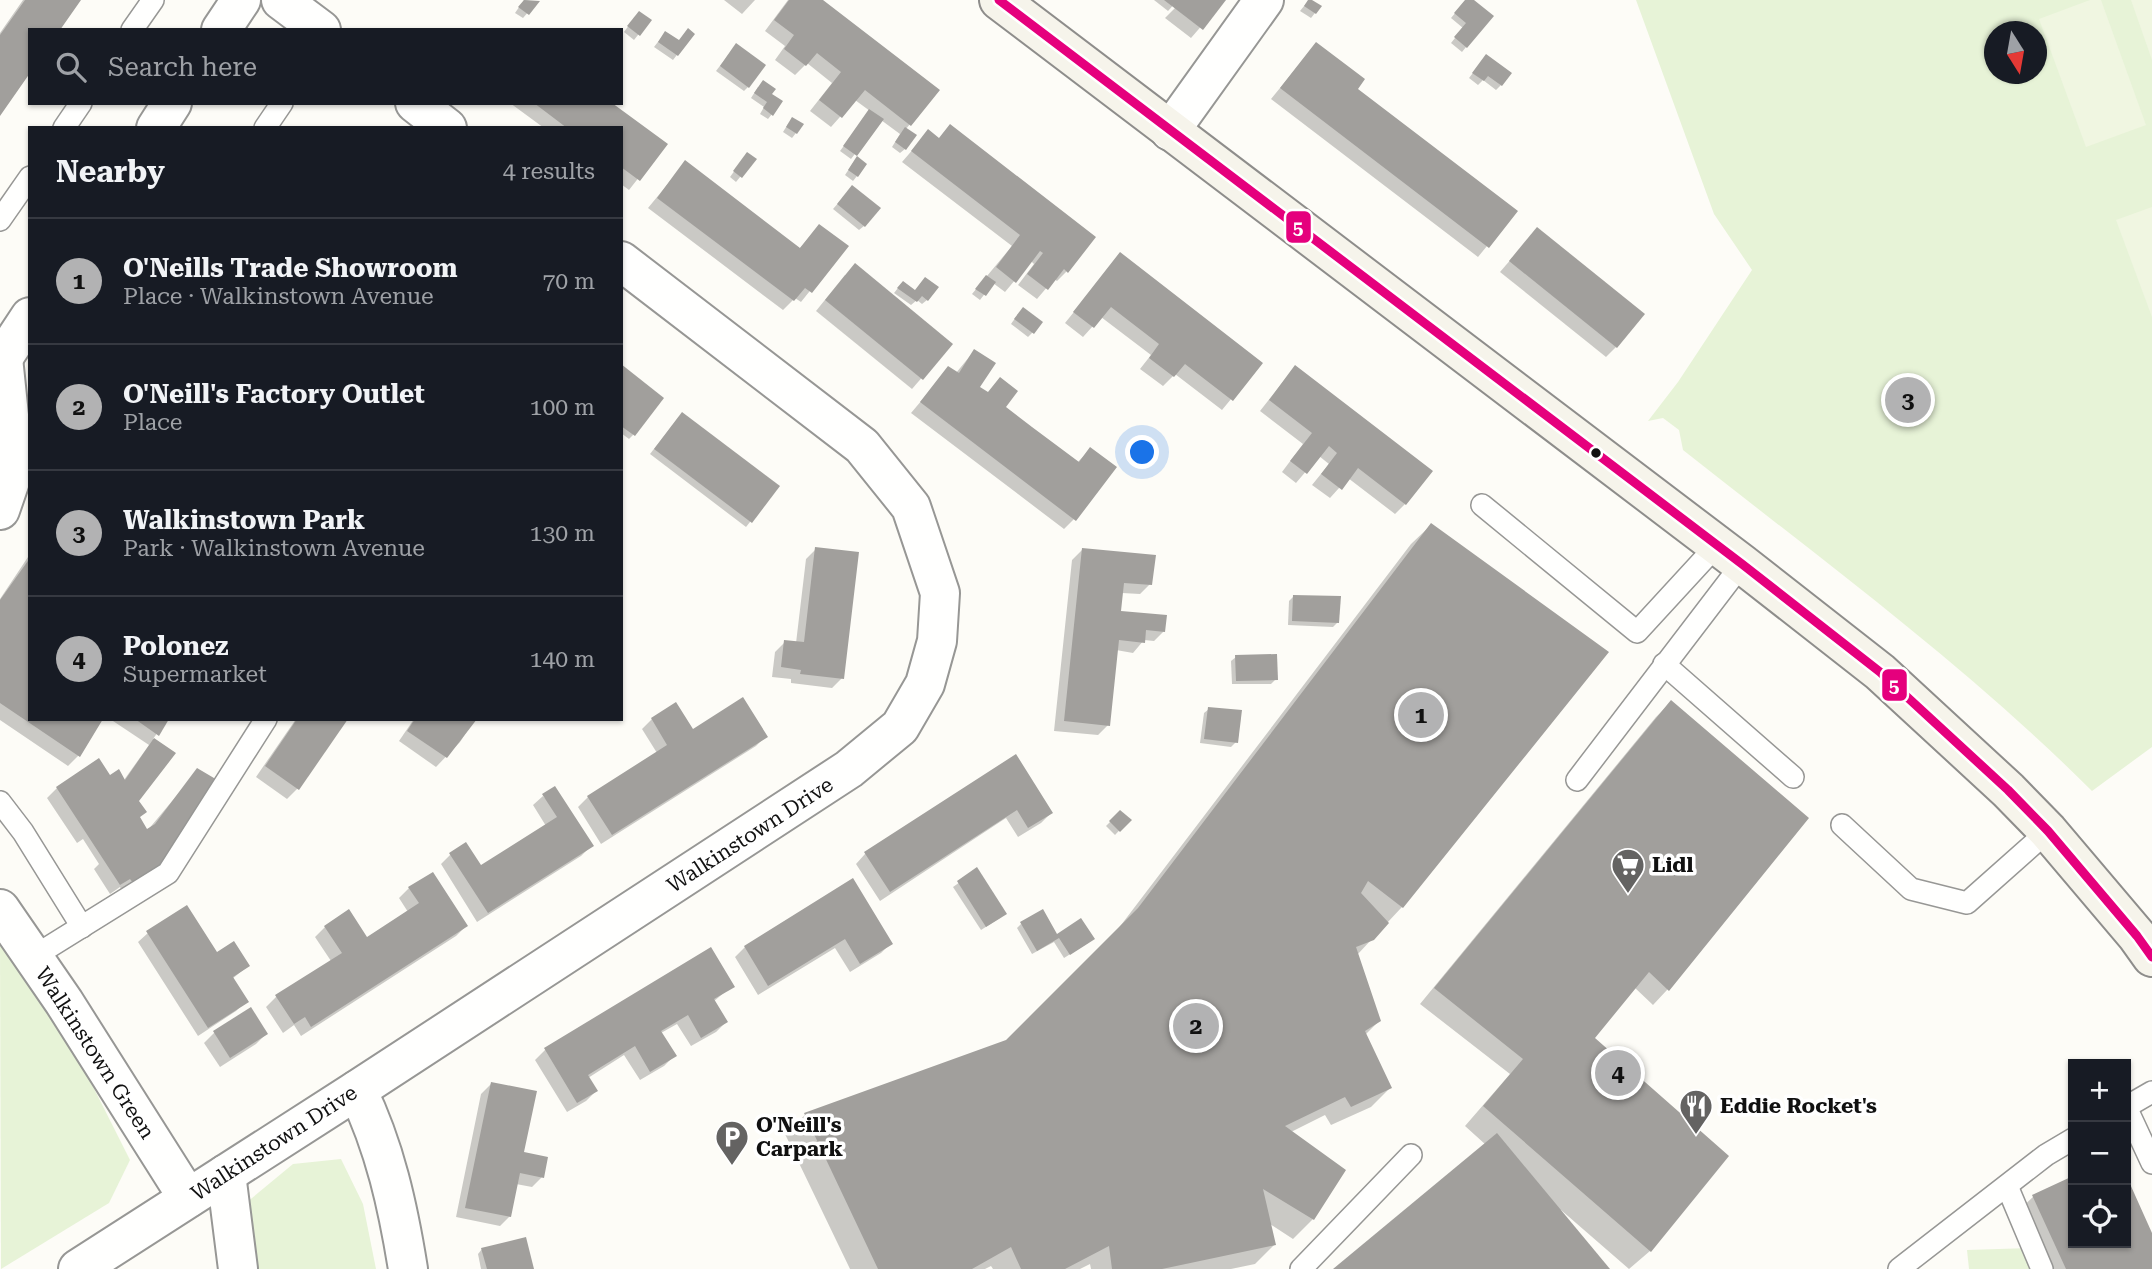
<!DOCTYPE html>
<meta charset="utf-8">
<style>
:root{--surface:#171b24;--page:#20242c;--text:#f1f3f6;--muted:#9ea1a6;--line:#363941;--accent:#b2b2b3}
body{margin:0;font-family:"Roboto Serif",serif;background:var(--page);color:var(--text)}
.controls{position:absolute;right:21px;bottom:21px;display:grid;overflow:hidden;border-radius:0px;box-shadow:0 2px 5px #0004}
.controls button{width:63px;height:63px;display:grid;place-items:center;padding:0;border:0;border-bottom:2px solid var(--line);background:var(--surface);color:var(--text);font:35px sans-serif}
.compass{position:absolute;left:1984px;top:21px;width:63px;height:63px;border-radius:50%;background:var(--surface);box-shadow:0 2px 5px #0004;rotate:169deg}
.you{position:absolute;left:1143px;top:453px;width:24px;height:24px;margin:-18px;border:5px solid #fff;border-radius:50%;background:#1a73e8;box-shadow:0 0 0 10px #1a73e833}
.badge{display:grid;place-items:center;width:46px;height:46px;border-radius:50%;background:var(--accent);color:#111;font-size:23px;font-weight:700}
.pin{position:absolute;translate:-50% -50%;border:4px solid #fff;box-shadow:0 2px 7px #0006}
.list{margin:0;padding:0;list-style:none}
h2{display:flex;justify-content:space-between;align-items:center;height:91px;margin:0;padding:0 28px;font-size:30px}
h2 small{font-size:23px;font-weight:400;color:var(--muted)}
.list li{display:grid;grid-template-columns:46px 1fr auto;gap:21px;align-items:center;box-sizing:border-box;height:126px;padding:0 28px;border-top:2px solid var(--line)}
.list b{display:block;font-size:26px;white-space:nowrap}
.list p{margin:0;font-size:23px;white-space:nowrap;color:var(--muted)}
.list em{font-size:23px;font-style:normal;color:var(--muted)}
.icon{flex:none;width:38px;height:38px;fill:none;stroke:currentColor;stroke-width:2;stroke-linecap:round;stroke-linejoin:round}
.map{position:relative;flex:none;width:2152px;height:1269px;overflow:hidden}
.search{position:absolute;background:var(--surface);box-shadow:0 2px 5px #0004;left:28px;top:28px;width:595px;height:77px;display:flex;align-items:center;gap:18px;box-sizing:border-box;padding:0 24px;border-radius:0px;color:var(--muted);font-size:26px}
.panel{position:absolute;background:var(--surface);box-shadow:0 2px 5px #0004;left:28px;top:126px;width:595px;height:595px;border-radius:0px}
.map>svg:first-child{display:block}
</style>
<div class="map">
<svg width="2152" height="1269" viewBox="0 0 2152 1269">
<rect width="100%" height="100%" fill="#fdfcf7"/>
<g fill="#e7f3d7" fill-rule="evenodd">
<path d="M1636,0H2152V747L2092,791C1967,666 1822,560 1683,450L1679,430L1663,418L1648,421L1678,382L1752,270L1714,214ZM1994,32H2036V74H1994Z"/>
<polygon points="0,943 70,1041 130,1160 109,1203 1,1269"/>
<polygon points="341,1159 363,1204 376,1269 255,1269 246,1203 293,1164"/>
<polygon points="2030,1248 2033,1269 1969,1269 1967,1250"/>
</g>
<g fill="#f0f6e1">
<polygon points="2090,0 2101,0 2146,125 2086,147 2039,19"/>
<polygon points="2131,0 2152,0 2152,60"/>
<polygon points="2152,207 2152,317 2116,220"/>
</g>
<g fill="#0003">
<polygon points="23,0 79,0 30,30 0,113 0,33"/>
<polygon points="524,0 537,2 523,18 515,13"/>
<polygon points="724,0 755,0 742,14"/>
<polygon points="788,0 820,0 910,124 906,129 905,149 900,153 892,147 900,134 881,120 851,159 840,151 870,111 855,100 831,127 810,111 832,83 807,63 795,75 775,60 785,46 765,31"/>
<polygon points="1154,0 1178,0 1168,11"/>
<polygon points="1179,0 1224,0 1191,38 1165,18 1181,2"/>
<polygon points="1309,0 1315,13 1311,18 1300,11"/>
<polygon points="1466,0 1472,0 1491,16 1462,52 1451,43 1463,28 1451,18"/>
<polygon points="635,17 649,21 634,40 624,32"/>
<polygon points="693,34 673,60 654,47 661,38 678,42"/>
<polygon points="1316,44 1356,89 1515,212 1478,257 1271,99"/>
<polygon points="732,50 748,87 744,91 716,71"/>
<polygon points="1482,61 1501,85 1496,90 1483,80 1478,85 1469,78"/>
<polygon points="758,87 770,95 772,114 768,119 760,114 764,107 751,98"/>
<polygon points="510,103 610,103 665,144 629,190 621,184 621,128 544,128"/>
<polygon points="788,124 796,133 792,138 783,132"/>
<polygon points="928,132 1067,271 1057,281 1054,279 1037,299 1018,285 1034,264 1031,261 1005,292 993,283 980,300 972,294 1012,246 902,162"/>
<polygon points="743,159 754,160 736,182 730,177"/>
<polygon points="685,163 799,249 819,226 846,246 801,302 795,298 783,310 648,208"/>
<polygon points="853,163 857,176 853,181 845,175"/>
<polygon points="848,192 864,226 859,230 833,209"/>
<polygon points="1537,229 1616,347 1606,357 1500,272"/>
<polygon points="1120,255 1260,364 1222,410 1175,374 1163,386 1140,369 1151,355 1101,317 1083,337 1065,323"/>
<polygon points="845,275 951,344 912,389 816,311"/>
<polygon points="921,283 927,300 922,304 917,300 911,305 894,293 898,288 915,292"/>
<polygon points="1018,314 1033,332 1028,337 1011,324"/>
<polygon points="974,351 978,387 1077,463 1090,449 1074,519 1064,529 911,413 949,368 956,373"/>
<polygon points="621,367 633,435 629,439 621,433"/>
<polygon points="1286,378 1405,504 1395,514 1348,478 1330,498 1312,485 1329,464 1319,456 1296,483 1282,472 1303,444 1260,411"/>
<polygon points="678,418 778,487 746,527 650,454"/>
<polygon points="1431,525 1402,907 1357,955 1379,1021 1365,1035 1390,1088 1371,1107 1331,1125 1325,1115 1291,1132 1313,1219 1293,1239 1270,1224 1275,1244 1255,1264 1231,1269 1091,1269 1090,1264 1080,1269 993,1269 991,1266 985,1269 850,1269 785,1134 805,1115 1007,1041 1118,929 1411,544"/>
<polygon points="816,549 842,678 832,688 791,683 791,679 772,677 775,652 785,642 796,643 806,559"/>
<polygon points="1082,550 1150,584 1140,594 1122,593 1120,613 1164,631 1154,641 1144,640 1133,653 1116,650 1108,725 1098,735 1054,731 1072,560"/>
<polygon points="30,554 30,719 101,719 78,756 68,766 0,720 0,599"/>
<polygon points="1294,596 1338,622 1333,627 1288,625 1289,601"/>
<polygon points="1236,657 1276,679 1271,684 1232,684 1231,661"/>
<polygon points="1671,702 1807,819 1667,990 1653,1005 1634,987 1586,1045 1650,1251 1629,1269 1561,1210 1559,1211 1608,1269 1336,1269 1486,1145 1465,1126 1510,1074 1420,1004 1656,717"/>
<polygon points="676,704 692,731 766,736 756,746 601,844 578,807 588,797 657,753 642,729 652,719"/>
<polygon points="1209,709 1236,742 1231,747 1200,743 1204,713"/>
<polygon points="110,719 167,719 153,739 174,754 137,801 138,818 147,831 198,770 159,866 123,893 120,887 110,894 94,869 99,864 83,839 77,843 47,798 57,788 109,777 124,780 149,745"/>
<polygon points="296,719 345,719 297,789 287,799 256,777"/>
<polygon points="414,719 475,719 460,742 436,767 399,741"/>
<polygon points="1016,757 1051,813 1041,823 1018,837 1006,818 880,901 856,864 865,854"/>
<polygon points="543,796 591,846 581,856 477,922 441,864 451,854 480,867 546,826 533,805"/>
<polygon points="1120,812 1129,820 1115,835 1106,826"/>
<polygon points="977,870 1000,918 981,930 953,887"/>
<polygon points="853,880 891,943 881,953 850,972 835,948 758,995 735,957 745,947"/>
<polygon points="409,888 466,926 456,936 301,1036 294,1025 283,1033 266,1007 276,997 331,961 315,937 325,927 367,939 408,912 399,898"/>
<polygon points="1021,924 1056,936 1088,943 1064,958 1054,942 1032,954 1017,928"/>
<polygon points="148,933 248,966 232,979 246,1001 236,1011 198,1036 138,942"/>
<polygon points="710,950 732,986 713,1002 726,1022 716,1032 691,1046 677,1024 661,1033 674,1056 664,1066 640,1080 624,1055 588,1078 596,1091 586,1101 567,1112 535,1060 545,1050"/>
<polygon points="214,1033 266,1034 256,1044 220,1067 204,1043"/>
<polygon points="491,1084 522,1154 542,1177 532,1187 516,1184 510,1216 500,1226 456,1217 481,1094"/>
<polygon points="2073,1178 2073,1243 2126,1243 2126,1179 2152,1237 2152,1269 2045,1269 2018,1211 2034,1196"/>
<polygon points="482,1249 532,1269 481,1269 478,1254"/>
</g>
<g fill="#a19f9c">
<polygon points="25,0 81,0 60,30 30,30 30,73 0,116 0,35"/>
<polygon points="524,0 540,1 529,15 518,7"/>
<polygon points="789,0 823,0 940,90 911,126 865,90 842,118 819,100 841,72 817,53 806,66 784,49 794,35 774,20"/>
<polygon points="1164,0 1226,0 1203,30"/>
<polygon points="1308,0 1312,0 1322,6 1316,14 1304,6"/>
<polygon points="1465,0 1474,0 1494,16 1467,48 1454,37 1466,23 1454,13"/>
<polygon points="639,11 652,20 640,36 627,26"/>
<polygon points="688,28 695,34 678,56 658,42 665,31 679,40"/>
<polygon points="1316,42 1365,79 1358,89 1518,211 1489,248 1280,88"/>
<polygon points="736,43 766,65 749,88 720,66"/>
<polygon points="1486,54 1512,73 1502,86 1488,76 1484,81 1472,73"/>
<polygon points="763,80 776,89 772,94 783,101 773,116 763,108 767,102 754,93"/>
<polygon points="534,103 612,103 668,144 640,181 621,167 621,128 567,128"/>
<polygon points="869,109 884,119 857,156 867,164 858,177 848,170 857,156 843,146"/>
<polygon points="792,117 804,124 797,134 786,127"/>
<polygon points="950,124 1096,237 1068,273 1064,269 1048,290 1027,274 1043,253 1040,251 1016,283 996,267 1020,235 911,151 928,129 939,138"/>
<polygon points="905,127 917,135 906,150 895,142"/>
<polygon points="747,152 757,159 742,178 733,171"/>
<polygon points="685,160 800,248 819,224 849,246 812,293 805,288 794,301 657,198"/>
<polygon points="852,185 881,208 865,227 837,204"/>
<polygon points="1537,227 1645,314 1617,348 1509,261"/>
<polygon points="1120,252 1263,363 1233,401 1185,364 1174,377 1149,358 1159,344 1111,307 1094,328 1073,312"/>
<polygon points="855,263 953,344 923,380 825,300"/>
<polygon points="986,275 996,282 986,296 975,289"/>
<polygon points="925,277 939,287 928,301 922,296 917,302 897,288 903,281 915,290"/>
<polygon points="1023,307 1043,322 1034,334 1014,319"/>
<polygon points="974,349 996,363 980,387 988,392 1000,377 1018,391 1006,407 1032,427 1079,462 1090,447 1117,467 1076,521 920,402 948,366 959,373"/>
<polygon points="621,364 664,398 635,436 621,426"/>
<polygon points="1295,365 1433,471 1406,505 1358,468 1342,490 1321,474 1337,453 1329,446 1307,474 1290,461 1312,433 1269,400"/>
<polygon points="682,412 780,486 752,523 654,449"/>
<polygon points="1431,523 1609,652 1403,908 1368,881 1361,893 1389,923 1374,940 1356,947 1381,1021 1365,1031 1392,1088 1351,1107 1345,1097 1285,1126 1346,1170 1314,1220 1263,1189 1276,1245 1162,1269 1112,1269 1109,1246 1065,1269 1021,1269 1011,1247 972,1269 878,1269 804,1113 1006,1040 1138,908"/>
<polygon points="815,547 859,552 844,679 800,674 801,670 781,667 784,640 804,642"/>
<polygon points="1082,548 1156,555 1152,585 1124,583 1121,611 1167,615 1165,632 1146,630 1145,643 1119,640 1110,726 1064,721"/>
<polygon points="30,558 30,719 103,719 80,757 0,703 0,600"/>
<polygon points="1293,595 1341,596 1339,623 1292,621"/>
<polygon points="1277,654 1278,680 1236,681 1235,655"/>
<polygon points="743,697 768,737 612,835 587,796 667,745 651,718 676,702 693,729"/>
<polygon points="1671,700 1809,818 1669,991 1649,972 1595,1038 1729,1156 1651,1252 1483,1106 1523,1059 1434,988"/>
<polygon points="1208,707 1242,710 1238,743 1204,739"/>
<polygon points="135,719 169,719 159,736"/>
<polygon points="297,719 348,719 299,790 265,766"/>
<polygon points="415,719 477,719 447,758 407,731"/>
<polygon points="154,738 176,753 139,801 147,812 140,817 147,829 155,824 197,768 219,781 161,867 134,884 130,879 120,885 56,787 99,758 110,775 119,769 125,780"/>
<polygon points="1016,754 1053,813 1028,828 1017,810 890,892 864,852"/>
<polygon points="555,786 594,846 488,913 449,853 466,842 481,865 557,817 542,794"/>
<polygon points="1120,810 1132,820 1120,832 1109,821"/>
<polygon points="977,867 1007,914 986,927 957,881"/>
<polygon points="433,872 468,926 311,1027 305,1017 294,1024 275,995 342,953 324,926 349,909 367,937 419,903 408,887"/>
<polygon points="853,878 893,944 860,964 845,939 768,986 744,946"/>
<polygon points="187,905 217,952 234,941 250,966 233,977 249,1002 208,1028 146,931"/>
<polygon points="1043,909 1057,934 1081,918 1095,939 1070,955 1059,938 1037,951 1020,922"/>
<polygon points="711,947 735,987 714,999 728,1022 701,1038 688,1015 661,1031 677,1056 650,1072 635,1046 588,1075 598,1091 577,1103 544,1048"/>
<polygon points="251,1007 268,1034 230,1058 213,1031"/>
<polygon points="491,1082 537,1091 524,1152 548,1157 544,1178 520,1173 511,1217 465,1208"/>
<polygon points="1497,1133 1610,1269 1333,1269"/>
<polygon points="2126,1175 2152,1233 2152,1269 2066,1269 2032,1195 2073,1176 2073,1243 2126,1243"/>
<polygon points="526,1237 534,1269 487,1269 481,1248"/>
</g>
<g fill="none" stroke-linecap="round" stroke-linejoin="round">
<defs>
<g id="lane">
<polyline points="132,30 153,0"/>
<polyline points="64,128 81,103"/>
<polyline points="265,128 282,103"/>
<polyline points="0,220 30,177"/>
<polyline points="1482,505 1637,632 1717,545"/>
<polyline points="1664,664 1793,777"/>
<polyline points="1577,780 1742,564"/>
<polyline points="0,802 23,832 82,927"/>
<polyline points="1842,825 1911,889 1967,903 2048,831"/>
<polyline points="33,957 168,873 266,719"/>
<polyline points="2126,1107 2152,1163"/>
<polyline points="2126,1107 2152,1092"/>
<polyline points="2007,1186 2042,1269"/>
<polyline points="1301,1269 1411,1155"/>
<polyline points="1899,1269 2046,1155 2073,1139"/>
</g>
<g id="street">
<polyline points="281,0 321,30"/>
<polyline points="221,30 241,0"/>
<polyline points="415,103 447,128"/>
<polyline points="156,128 172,103"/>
<polyline points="1170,131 1264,0"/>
<polyline points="0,358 3,358 12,444 10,481 0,510"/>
<polyline points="3,358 30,317"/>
<polyline points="0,909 64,1002 188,1198"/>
<path d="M357,1090C385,1147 398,1207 408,1269"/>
<polyline points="226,1174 238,1269"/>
<polyline points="78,1269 357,1090 849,769 900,727 925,684 937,641 940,593 911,507 862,446 621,261"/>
</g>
<polyline id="secondary" points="999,0 1742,564 1880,672 2008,790 2048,831 2137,936 2152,957"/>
</defs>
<use href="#lane" stroke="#979795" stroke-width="24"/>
<use href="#street" stroke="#979795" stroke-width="42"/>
<use href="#secondary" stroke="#8e8d8b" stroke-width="42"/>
<use href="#lane" stroke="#fffffe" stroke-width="21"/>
<use href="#street" stroke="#fffffe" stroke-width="38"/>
<use href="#secondary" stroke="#f6f4eb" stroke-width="38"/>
<defs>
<polyline id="bus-1" points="999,0 1742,564 1880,672 2008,790 2048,831 2137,936 2152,957"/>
</defs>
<use href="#bus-1" stroke="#fff" stroke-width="14"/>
<use href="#bus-1" stroke="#e5007d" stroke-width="9"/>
</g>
<defs>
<symbol id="supermarket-pin" viewBox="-11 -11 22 30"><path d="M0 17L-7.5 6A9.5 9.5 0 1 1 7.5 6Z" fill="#646362" stroke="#fff"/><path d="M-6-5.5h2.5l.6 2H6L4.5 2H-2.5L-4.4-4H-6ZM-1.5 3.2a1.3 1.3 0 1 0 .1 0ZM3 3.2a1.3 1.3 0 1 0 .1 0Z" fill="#fff"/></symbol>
<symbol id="restaurant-pin" viewBox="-11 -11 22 30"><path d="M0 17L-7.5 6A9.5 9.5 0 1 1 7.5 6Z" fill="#646362" stroke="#fff"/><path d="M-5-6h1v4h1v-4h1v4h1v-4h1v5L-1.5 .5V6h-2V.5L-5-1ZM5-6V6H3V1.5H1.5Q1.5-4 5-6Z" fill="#fff"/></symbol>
<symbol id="parking-pin" viewBox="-11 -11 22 30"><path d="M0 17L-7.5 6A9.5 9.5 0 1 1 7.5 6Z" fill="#646362" stroke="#fff"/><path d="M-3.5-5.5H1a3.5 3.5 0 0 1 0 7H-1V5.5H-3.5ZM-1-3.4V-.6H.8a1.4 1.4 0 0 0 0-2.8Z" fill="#fff"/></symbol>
</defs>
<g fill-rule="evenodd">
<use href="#supermarket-pin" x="1609" y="846" width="38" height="52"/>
<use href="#restaurant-pin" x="1677" y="1087" width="38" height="52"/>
<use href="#parking-pin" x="713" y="1118" width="38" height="52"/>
</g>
<circle fill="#111" stroke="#fff" stroke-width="2.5" cx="1596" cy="453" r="6"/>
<g text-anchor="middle" stroke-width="7" stroke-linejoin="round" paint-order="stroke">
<g font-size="21" fill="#111" stroke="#fff">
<text transform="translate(750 835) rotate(-33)" y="7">Walkinstown Drive</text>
<text transform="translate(95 1053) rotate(57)" y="7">Walkinstown Green</text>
<text transform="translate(274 1143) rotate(-33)" y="7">Walkinstown Drive</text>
</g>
<g font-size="21" font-weight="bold" fill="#111" stroke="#fff" text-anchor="start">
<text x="1652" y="872">Lidl</text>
<text x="1720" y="1113">Eddie Rocket's</text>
<text x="756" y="1132">O'Neill's<tspan x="756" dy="24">Carpark</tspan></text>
</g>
</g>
<g stroke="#fff" stroke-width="2.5">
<rect x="1285" y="210" width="27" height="34" rx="7" fill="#e5007d"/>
<rect x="1881" y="668" width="27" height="34" rx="7" fill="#e5007d"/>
</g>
<g font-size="19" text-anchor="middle" font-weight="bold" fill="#fff">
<text x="1298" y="234">5</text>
<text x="1894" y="692">5</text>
</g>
</svg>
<div class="controls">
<button>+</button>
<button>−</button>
<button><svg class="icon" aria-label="locate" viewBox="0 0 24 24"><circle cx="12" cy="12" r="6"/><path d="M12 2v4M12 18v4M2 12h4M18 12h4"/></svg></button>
</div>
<svg class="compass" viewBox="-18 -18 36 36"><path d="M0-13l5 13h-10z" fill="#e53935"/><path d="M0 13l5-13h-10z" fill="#9ea1a6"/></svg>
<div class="you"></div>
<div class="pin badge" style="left:1421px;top:715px">1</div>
<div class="pin badge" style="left:1196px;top:1026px">2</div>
<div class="pin badge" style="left:1908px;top:400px">3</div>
<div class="pin badge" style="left:1618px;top:1073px">4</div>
<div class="search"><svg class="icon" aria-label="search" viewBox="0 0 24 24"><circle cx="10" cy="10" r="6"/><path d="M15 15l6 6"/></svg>Search here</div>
<section class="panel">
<h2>Nearby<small>4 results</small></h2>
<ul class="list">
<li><span class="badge">1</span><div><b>O'Neills Trade Showroom</b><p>Place · Walkinstown Avenue</p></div><em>70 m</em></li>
<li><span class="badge">2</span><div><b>O'Neill's Factory Outlet</b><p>Place</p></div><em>100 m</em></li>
<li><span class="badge">3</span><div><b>Walkinstown Park</b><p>Park · Walkinstown Avenue</p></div><em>130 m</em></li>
<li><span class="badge">4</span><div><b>Polonez</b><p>Supermarket</p></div><em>140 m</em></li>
</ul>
</section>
</div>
